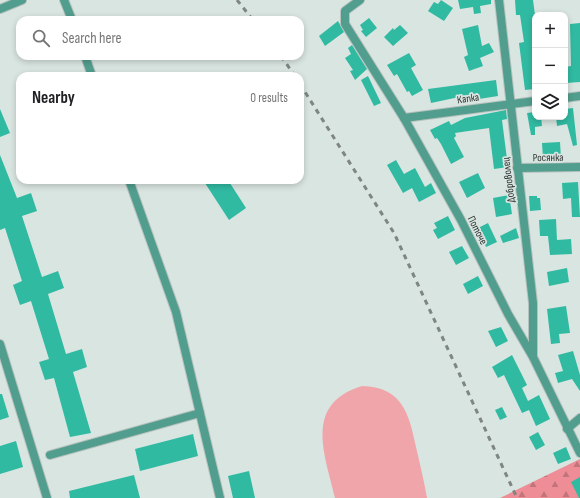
<!DOCTYPE html>
<meta charset="utf-8">
<style>
:root{--surface:#fff;--page:#f6f6f6;--text:#202124;--muted:#757577;--line:#e0e0e0}
body{margin:0;font-family:"Sofia Sans Condensed",sans-serif;background:var(--page);color:var(--text)}
.controls{position:absolute;right:12px;top:12px;display:grid;overflow:hidden;border-radius:8px;box-shadow:0 2px 6px #0003}
.controls button{width:36px;height:36px;display:grid;place-items:center;padding:0;border:0;border-bottom:1px solid var(--line);background:var(--surface);color:var(--text);font:20px sans-serif}
.list{margin:0;padding:0;list-style:none}
h2{display:flex;justify-content:space-between;align-items:center;height:52px;margin:0;padding:0 16px;font-size:17px}
h2 small{font-size:13px;font-weight:400;color:var(--muted)}
.icon{flex:none;width:22px;height:22px;fill:none;stroke:currentColor;stroke-width:2;stroke-linecap:round;stroke-linejoin:round}
.map{position:relative;flex:none;width:580px;height:498px;overflow:hidden}
.search{position:absolute;background:var(--surface);box-shadow:0 2px 6px #0003;left:16px;top:16px;width:288px;height:44px;display:flex;align-items:center;gap:10px;box-sizing:border-box;padding:0 14px;border-radius:12px;color:var(--muted);font-size:15px}
.panel{position:absolute;background:var(--surface);box-shadow:0 2px 6px #0003;left:16px;top:72px;width:288px;height:112px;border-radius:12px}
.map>svg:first-child{display:block}
</style>
<div class="map">
<svg width="580" height="498" viewBox="0 0 580 498">
<defs>
<pattern id="forest-firs" width="22" height="20" patternUnits="userSpaceOnUse"><rect width="22" height="20" fill="#ee8d95"/><path d="M5 1l3.5 6h-7zM16 11l3.5 6h-7z" fill="#c1747a"/></pattern>
</defs>
<rect width="100%" height="100%" fill="#d9e5e1"/>
<path fill="#f0a5aa" d="M362,386C402,387 409,413 416,447C420,464 424,481 427,498H335C325,454 303,404 362,386Z"/>
<polygon fill="url(#forest-firs)" points="580,459 580,498 500,498"/>
<g fill="#31baa2">
<polygon points="441,0 453,8 444,21 428,11 434,2 438,4"/>
<polygon points="458,0 491,0 491,4 480,6 481,13 474,14 473,7 460,9"/>
<polygon points="515,0 533,0 535,15 535,89 525,90 519,43 524,42 520,15 516,15"/>
<polygon points="369,18 377,28 366,37 361,31 363,30 360,25"/>
<polygon points="338,21 344,32 325,46 319,36"/>
<polygon points="580,23 580,82 566,83 565,67 571,66 570,24"/>
<polygon points="400,25 408,33 393,46 384,37 393,28 394,30"/>
<polygon points="478,25 482,46 489,43 494,52 480,58 483,66 469,71 464,57 468,55 462,29"/>
<polygon points="352,45 367,69 355,80 350,71 353,70 345,58 351,54 348,48"/>
<polygon points="409,53 416,65 411,68 423,90 412,96 409,91 407,92 397,74 394,76 387,65"/>
<polygon points="368,76 381,103 374,106 361,80"/>
<polygon points="496,80 498,96 479,99 478,93 431,103 428,89"/>
<polygon points="573,108 577,145 573,146 567,124 557,126 556,117 565,117 565,109"/>
<polygon points="0,109 10,133 0,137"/>
<polygon points="506,110 507,119 502,120 508,167 494,169 489,128 455,133 456,136 454,138 464,157 451,164 441,144 437,138 435,139 430,130 449,121 451,125 465,118"/>
<polygon points="535,112 535,117 541,117 542,126 535,127 535,135 531,135 527,113"/>
<polygon points="560,142 561,158 543,159 542,143"/>
<polygon points="0,155 17,198 31,193 37,211 22,216 42,277 58,271 64,288 48,294 66,354 82,349 87,367 73,372 91,433 70,437 54,378 45,380 39,362 49,359 31,301 20,305 13,285 22,281 5,228 0,230"/>
<polygon points="396,160 404,174 415,168 425,187 431,183 436,193 419,202 412,188 403,193 387,165"/>
<polygon points="478,173 485,188 467,198 459,182"/>
<polygon points="203,180 228,180 246,208 229,220"/>
<polygon points="578,182 580,217 572,217 571,198 563,199 562,183"/>
<polygon points="509,195 512,214 496,217 493,198"/>
<polygon points="529,196 537,196 537,198 540,198 541,210 530,211"/>
<polygon points="448,216 455,230 438,239 433,230 437,228 434,223"/>
<polygon points="556,219 557,240 571,239 572,254 550,255 548,236 540,236 539,220"/>
<polygon points="488,223 497,242 486,247 478,228"/>
<polygon points="516,228 519,238 503,243 500,236"/>
<polygon points="462,246 469,258 456,265 449,252"/>
<polygon points="567,268 569,282 549,286 547,272"/>
<polygon points="478,276 483,286 468,294 463,284"/>
<polygon points="566,306 570,333 559,334 560,343 551,344 547,309"/>
<polygon points="501,327 508,341 496,347 488,331"/>
<polygon points="573,351 580,375 580,391 572,379 558,383 555,373 563,371 558,355"/>
<polygon points="512,355 527,385 522,388 528,401 539,395 550,419 536,426 529,410 522,413 504,375 498,378 492,367"/>
<polygon points="0,394 2,394 9,417 0,420"/>
<polygon points="502,407 507,417 500,420 495,410"/>
<polygon points="538,432 545,445 536,450 529,437"/>
<polygon points="193,434 198,456 140,471 135,449"/>
<polygon points="16,441 23,467 0,474 0,446"/>
<polygon points="566,447 571,459 558,464 553,453"/>
<polygon points="249,471 255,498 233,498 228,476"/>
<polygon points="134,475 140,498 70,498 69,491"/>
<polygon points="580,477 580,498 579,498 571,482"/>
</g>
<g fill="none" stroke-linecap="round" stroke-linejoin="round">
<defs>
<g id="minor">
<polyline points="64,0 72,20"/>
<polyline points="360,0 345,11 345,24 404,118 461,220 508,314 533,357 580,453"/>
<polyline points="499,0 533,303 533,356"/>
<polyline points="0,9 22,0"/>
<polyline points="85,56 92,76"/>
<polyline points="565,98 580,96"/>
<polyline points="404,118 535,101"/>
<polyline points="517,168 580,167"/>
<polyline points="129,180 176,312 220,498"/>
<polyline points="0,344 47,498"/>
<polyline points="567,429 580,418"/>
<polyline points="50,455 200,413"/>
</g>
</defs>
<use href="#minor" stroke="#b7c2be" stroke-width="10"/>
<use href="#minor" stroke="#529e8e" stroke-width="8"/>
<g stroke="#7e8583" stroke-width="3" stroke-dasharray="5 5" stroke-linecap="butt">
<polyline points="237,0 253,20"/>
<polyline points="281,56 295,76"/>
<polyline points="300,84 394,233 517,498"/>
</g>
</g>
<g text-anchor="middle" stroke-width="3.5" stroke-linejoin="round" paint-order="stroke">
<g font-size="11" fill="#313534" stroke="#d9e5e1">
<text transform="translate(468 98) rotate(-8)" y="4">Капка</text>
<text transform="translate(548 157) rotate(-1)" y="4">Росянка</text>
<text transform="translate(508 180) rotate(-97)" y="4">Доброволец</text>
<text transform="translate(478 230) rotate(63)" y="4">Поточе</text>
</g>
</g>
</svg>
<div class="controls">
<button>+</button>
<button>−</button>
<button><svg class="icon" aria-label="layers" viewBox="0 0 24 24"><path d="M12 4l9 5-9 5-9-5zM3 14l9 5 9-5"/></svg></button>
</div>
<div class="search"><svg class="icon" aria-label="search" viewBox="0 0 24 24"><circle cx="10" cy="10" r="6"/><path d="M15 15l6 6"/></svg>Search here</div>
<section class="panel">
<h2>Nearby<small>0 results</small></h2>
<ul class="list">
</ul>
</section>
</div>
